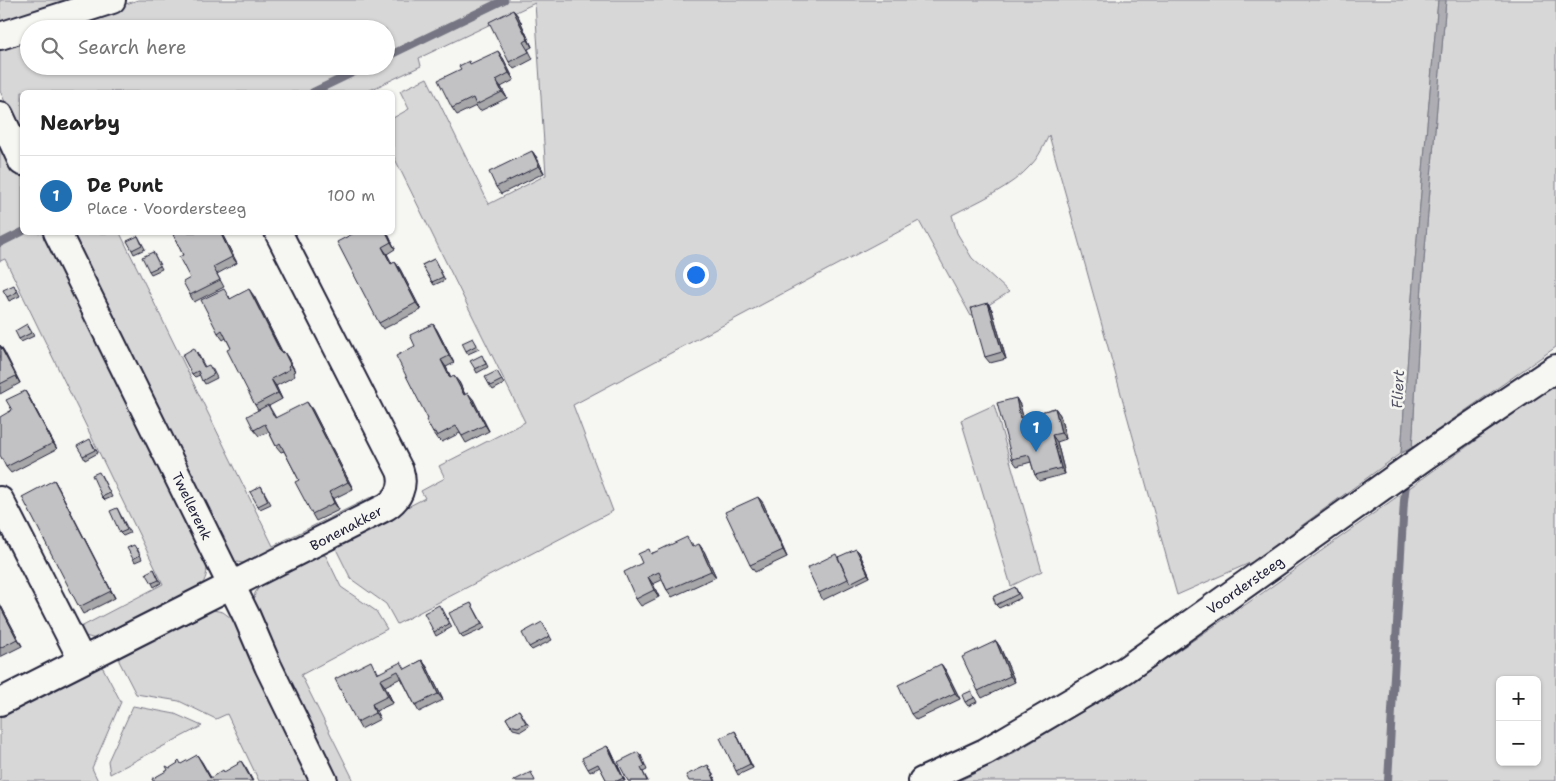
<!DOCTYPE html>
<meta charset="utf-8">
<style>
:root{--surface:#fff;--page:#f2f2f2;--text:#222;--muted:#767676;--line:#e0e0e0;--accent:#1f6fb2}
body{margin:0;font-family:"Shantell Sans",sans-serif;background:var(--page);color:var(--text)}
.controls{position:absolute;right:15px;bottom:15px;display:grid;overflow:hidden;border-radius:8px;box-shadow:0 1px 4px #0004}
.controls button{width:45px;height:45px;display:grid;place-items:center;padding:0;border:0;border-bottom:1px solid var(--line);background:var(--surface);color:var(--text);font:25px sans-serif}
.you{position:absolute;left:695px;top:274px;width:18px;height:18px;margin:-12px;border:4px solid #fff;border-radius:50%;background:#1a73e8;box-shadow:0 0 0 8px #1a73e833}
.badge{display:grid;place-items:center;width:32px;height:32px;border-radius:50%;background:var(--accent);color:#fff;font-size:16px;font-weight:700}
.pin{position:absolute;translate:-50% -41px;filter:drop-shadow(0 1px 2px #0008)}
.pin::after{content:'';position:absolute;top:26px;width:18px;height:15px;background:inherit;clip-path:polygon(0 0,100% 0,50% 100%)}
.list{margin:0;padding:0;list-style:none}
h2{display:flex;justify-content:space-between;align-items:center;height:65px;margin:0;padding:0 20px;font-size:21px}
h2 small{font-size:16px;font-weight:400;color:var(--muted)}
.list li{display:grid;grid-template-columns:32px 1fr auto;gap:15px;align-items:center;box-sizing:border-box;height:80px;padding:0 20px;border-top:1px solid var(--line)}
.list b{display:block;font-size:19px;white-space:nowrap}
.list p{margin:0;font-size:16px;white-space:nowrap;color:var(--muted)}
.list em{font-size:16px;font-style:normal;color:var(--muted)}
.icon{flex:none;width:28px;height:28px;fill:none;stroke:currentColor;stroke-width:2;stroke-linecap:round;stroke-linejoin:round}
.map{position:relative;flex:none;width:1556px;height:781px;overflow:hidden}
.search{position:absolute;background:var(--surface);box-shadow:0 1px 4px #0004;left:20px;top:20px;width:375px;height:55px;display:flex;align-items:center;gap:12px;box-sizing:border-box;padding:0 18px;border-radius:28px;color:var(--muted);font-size:19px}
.panel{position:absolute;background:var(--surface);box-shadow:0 1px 4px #0004;left:20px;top:90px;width:375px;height:145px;border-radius:8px}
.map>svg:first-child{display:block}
</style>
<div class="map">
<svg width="1556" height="781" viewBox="0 0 1556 781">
<rect width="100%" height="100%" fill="#f6f6f2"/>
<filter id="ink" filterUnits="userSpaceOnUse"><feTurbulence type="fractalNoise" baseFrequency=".02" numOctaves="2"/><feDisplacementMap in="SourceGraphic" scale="10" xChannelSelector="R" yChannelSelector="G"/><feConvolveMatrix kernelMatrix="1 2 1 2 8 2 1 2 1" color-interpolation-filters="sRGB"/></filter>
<g filter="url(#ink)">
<g fill="#d7d7d7" stroke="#7c7c89" fill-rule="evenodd">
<polygon points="0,0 87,0 0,28"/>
<path d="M138,0H1438L1413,284L1401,453L1252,562L1177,595L1049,135C1044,145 1039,157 1031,165C1012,187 977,202 952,215L957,233L972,258L1009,292L971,316L919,221L573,405L613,511L397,624L386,604L351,579L337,551L338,543L425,498L421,491L445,478L439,466L525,422L393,155V118L409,109L400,91L427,78L489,204L546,175L535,3L419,58L421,66L366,92H22V138L0,91V48L29,36V66H386V29H50Z"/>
<polygon points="1446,0 1556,0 1556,347 1412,448 1422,284"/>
<path d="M0,139L22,178V232L46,233L206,563C208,572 206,580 200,587L96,639L85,636L79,628L163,584L5,259L0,261Z"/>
<polygon points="68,233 120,233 273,546 371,497 373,502 248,564 232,561"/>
<path d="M1556,383V781H959L1002,760L1138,678L1261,594ZM1500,680H1537V762H1500Z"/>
<polygon points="994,405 1042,571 1011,586 961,420"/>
<polygon points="318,553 326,556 341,587 376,611 387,629 301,675 354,781 336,781 253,605 255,593 262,583"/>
<polygon points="213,610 223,612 235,621 313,781 259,781 227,714 216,719 179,701 136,694 119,661 119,657 122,652 201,611"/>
<polygon points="99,666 103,668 121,702 92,768 98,781 0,781 0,714"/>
<polygon points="133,706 175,714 202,726 110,774 108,761"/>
</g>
<polygon fill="#adadb3" stroke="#757583" points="1438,0 1446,0 1422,284 1412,448 1401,453 1413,284"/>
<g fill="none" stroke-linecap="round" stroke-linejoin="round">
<g stroke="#757583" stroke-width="8">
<polyline points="386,57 504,0"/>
<polyline points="313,92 367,66"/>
<polyline points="0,243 22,232"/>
<polyline points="1388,781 1404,501 1407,476"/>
</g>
<defs>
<g id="minor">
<polyline points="0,36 112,0"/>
<polyline points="0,115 22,162"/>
<polyline points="57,232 247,617 268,666 324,781"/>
<polyline points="0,500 82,660"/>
<path d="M0,702C128,636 258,573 386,507C399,499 405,486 400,471L278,232"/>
<polyline points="922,781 985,752 1125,670 1427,455 1556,368"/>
</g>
</defs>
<use href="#minor" stroke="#22223b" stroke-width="30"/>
<use href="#minor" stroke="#f6f6f2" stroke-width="26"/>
</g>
<g fill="#a7a7a9" stroke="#22223b">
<polygon points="513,10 518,16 532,47 528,49 533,59 514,69 509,62"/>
<polygon points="503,58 514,80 501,87 507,98 480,111 476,106 457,115 452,108 471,64"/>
<polygon points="532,151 537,158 544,173 501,194 496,187"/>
<polygon points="172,232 221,232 237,263 217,274 224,287 194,302 190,295 190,278 183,255"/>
<polygon points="356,232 387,232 395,249 387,254 392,264 395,262 400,269 421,310 383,329 379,323"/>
<polygon points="138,236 145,249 134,254 132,250"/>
<polygon points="153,252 162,269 151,274 149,271"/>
<polygon points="434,259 445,280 434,285 422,265"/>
<polygon points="16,288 20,296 9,301 7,297"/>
<polygon points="229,296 230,299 254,296 282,352 284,352 288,358 295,371 293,372 295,376 276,386 282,399 269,406 276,418 312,409 353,489 333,499 339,510 316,521 312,514 299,480 284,451 281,452 276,446 269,432 259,436 254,430 258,410 255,405 231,348 226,338 223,340 218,333"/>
<polygon points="988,303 992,310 1006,359 990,363 985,357"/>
<polygon points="27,324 34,336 21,342 19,339"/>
<polygon points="433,324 437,330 454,363 446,367 451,377 459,382 465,394 473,399 489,431 466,443 460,433 442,442 439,439 438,440 433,433 428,419"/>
<polygon points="475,342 479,349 468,354 466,351"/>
<polygon points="0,345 4,351 20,383 0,394"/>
<polygon points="197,352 205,367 212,368 217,378 205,384 200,375 195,377 192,374"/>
<polygon points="484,359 488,367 477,373 475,369"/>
<polygon points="499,375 504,384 493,390 490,386"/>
<polygon points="29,397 57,449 11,473 6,467 12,410"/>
<polygon points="1016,398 1020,405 1023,417 1055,408 1060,415 1066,439 1057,442 1065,474 1039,481 1035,475 1031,462 1017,466 1012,459"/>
<polygon points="92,443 98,453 85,460 83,456"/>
<polygon points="101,475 112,497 105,500 102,497"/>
<polygon points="54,480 58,487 115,598 83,614 79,607"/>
<polygon points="261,486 271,504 260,509 258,506"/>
<polygon points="758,497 763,503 787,557 755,572 750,565"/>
<polygon points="117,508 130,533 123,536 120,533"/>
<polygon points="692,543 693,546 704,551 716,577 672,597 667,590 662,580 653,584 659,597 641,606 636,599 642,563 652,553"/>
<polygon points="137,548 142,559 135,562 133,559"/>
<polygon points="859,552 870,577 823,600 819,593 838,557"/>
<polygon points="154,569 161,583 154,587 152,583"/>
<polygon points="1015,587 1021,598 999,608 996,605"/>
<polygon points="471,603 485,628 463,638 460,635"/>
<polygon points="0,604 22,646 0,657"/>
<polygon points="442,608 452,627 436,636 434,632"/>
<polygon points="544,626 552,640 532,650 529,647"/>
<polygon points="996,641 1000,647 1015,682 982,698 978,691"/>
<polygon points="422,660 427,667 443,700 419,712 415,705 401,678 385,686 393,703 376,711 380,719 361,729 357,722 376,668 378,673 406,669"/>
<polygon points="941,664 946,671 960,699 916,720 911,714"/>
<polygon points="971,691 977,702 968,706 965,702"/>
<polygon points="519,710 529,726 521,731 513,729 506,718"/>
<polygon points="735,731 737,735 753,768 738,775 736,771"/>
<polygon points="607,746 610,749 625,781 607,781 600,767 590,772 588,769"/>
<polygon points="641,755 647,770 643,772 648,781 628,781"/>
</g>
<g fill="#888889" stroke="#22223b">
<polygon points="513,10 518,16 532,47 528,40"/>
<polygon points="498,51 503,58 514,80 509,73"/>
<polygon points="496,80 501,87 507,98 502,92"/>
<polygon points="532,151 537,158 544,173 539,166"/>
<polygon points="220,232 221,232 237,263 232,257"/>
<polygon points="386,232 387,232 395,249 391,242"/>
<polygon points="382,247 387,254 396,271 391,264"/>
<polygon points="395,262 400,269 421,310 416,303"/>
<polygon points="249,289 254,296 286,359 282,353"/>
<polygon points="988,303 992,310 1006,359 1002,352"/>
<polygon points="433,324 437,330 454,363 449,356"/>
<polygon points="0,345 4,351 20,383 16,376"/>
<polygon points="284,352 288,358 295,371 290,364"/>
<polygon points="441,360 446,367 454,385 450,378"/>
<polygon points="454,376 459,382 468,401 464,395"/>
<polygon points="271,379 276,386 282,399 278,393"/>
<polygon points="25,391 29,397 57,449 53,443"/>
<polygon points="468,393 473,399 489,431 485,425"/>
<polygon points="1016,398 1020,405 1025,424 1020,418"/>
<polygon points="307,402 312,409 353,489 348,482"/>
<polygon points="1055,408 1060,415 1066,439 1061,433"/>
<polygon points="1052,435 1057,442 1065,474 1061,468"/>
<polygon points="54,480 58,487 115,598 111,591"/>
<polygon points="329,492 333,499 339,510 334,503"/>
<polygon points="758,497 763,503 787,557 783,550"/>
<polygon points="699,544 704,551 716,577 711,571"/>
<polygon points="856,549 859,552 870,577 868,574"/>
<polygon points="648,577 653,584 659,597 654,590"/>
<polygon points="0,604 22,646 17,639 0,606"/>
<polygon points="996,641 1000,647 1015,682 1010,676"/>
<polygon points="422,660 427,667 443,700 438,694"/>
<polygon points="941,664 946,671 960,699 955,693"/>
<polygon points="380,680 385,686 393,703 388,696"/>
<polygon points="372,704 376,711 380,719 375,713"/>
<polygon points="735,731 737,735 753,768 750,764"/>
<polygon points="607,746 610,749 625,781 623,778"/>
<polygon points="197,755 202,762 213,781 212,781"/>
<polygon points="241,761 246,768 253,781 252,781"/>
<polygon points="708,765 712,772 716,781 715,781"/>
</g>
<g fill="#c2c2c4" stroke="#22223b">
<polygon points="513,10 528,40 523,42 529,52 509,62 489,22"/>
<polygon points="498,51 509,73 496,80 502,92 476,105 473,98 452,108 438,80 461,69 459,66 469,61 470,64"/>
<polygon points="532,151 539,166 496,187 489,172"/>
<polygon points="172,232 220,232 232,257 213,267 220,280 190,295 183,282 190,278 179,257 183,255"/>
<polygon points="356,232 386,232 391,242 382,247 391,264 395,262 416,303 379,323 337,242"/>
<polygon points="138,236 142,245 132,250 127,241"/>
<polygon points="153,252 160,266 149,271 142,257"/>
<polygon points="434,259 443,277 432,282 422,265"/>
<polygon points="14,285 17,292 7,297 3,290"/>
<polygon points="224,289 230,299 249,289 279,349 282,353 284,352 290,364 288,366 290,369 271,379 278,393 255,405 227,350 231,348 222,330 218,333 201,300"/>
<polygon points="988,303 1002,352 985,357 971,308"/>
<polygon points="27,324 31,333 19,339 15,331"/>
<polygon points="433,324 449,356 441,360 450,378 454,376 464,395 468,393 485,425 462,436 456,426 437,436 435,432 433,433 426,420 428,419 396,356 415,346 410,335"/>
<polygon points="473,338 477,345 466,351 462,343"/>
<polygon points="0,346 16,376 0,384"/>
<polygon points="194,348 204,367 209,365 214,374 202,381 198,371 192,374 182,355"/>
<polygon points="482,355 486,364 475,369 470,361"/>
<polygon points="497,371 502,380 490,386 485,377"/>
<polygon points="25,391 53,443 6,467 0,455 0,417 12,410 6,400"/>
<polygon points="1016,398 1020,418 1055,408 1061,433 1052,435 1061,468 1035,475 1029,455 1012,459 997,403"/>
<polygon points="307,402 348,482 329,492 334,503 312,514 295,482 299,480 280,443 276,446 265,424 254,430 247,416 268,405 275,418"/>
<polygon points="90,439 95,450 83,456 77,446"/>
<polygon points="99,472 110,493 102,497 92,475"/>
<polygon points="54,480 111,591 79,607 22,497"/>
<polygon points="261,486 268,501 258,506 250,492"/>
<polygon points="758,497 783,550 750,565 725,512"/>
<polygon points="117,508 127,530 120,533 110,511"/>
<polygon points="687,537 692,547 699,544 711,571 667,590 659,572 648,577 654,590 636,599 624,572 642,563 638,554 649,549 651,554"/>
<polygon points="134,545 140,555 133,559 127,548"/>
<polygon points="856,549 868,574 850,583 838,557"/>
<polygon points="836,554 848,579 819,593 807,568"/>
<polygon points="154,569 159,580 152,583 146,573"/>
<polygon points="1015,587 1018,594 996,605 993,597"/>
<polygon points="471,603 482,624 460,635 449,613"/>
<polygon points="439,605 449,624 434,632 424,613"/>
<polygon points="0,606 17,639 0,648"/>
<polygon points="542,622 550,636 529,647 522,633"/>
<polygon points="996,641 1010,676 978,691 962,657"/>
<polygon points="422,660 438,694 415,705 398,671 380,680 388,696 372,704 375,713 357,722 335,679 371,661 377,674 401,662 405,669"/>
<polygon points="941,664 955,693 911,714 898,685"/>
<polygon points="971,691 974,698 965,702 962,695"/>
<polygon points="519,710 526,723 518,727 510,725 506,718"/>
<polygon points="735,731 750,764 736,771 720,738"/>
<polygon points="607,746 623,778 617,781 607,781 598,764 588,769 582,758"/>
<polygon points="638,752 645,766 641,768 647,781 628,781 618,762"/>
<polygon points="197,755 210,778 220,772 223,770 224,772 238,764 237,763 241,761 252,781 153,781 152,779 168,770 166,766 170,768 178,763 177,762 179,760 181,764"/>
<polygon points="708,765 715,781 689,781 686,775"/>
<polygon points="531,772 535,781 513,781"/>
</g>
</g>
<g text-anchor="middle" stroke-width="5" stroke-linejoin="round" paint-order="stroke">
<g font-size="14" fill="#22223b" stroke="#f6f6f2">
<text transform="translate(192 506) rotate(64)" y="5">Twellerenk</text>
<text transform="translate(346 528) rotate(-28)" y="5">Bonenakker</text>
<text transform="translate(1245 585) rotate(-35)" y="5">Voordersteeg</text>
</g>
<g font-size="15" font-style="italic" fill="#535365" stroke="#f6f6f2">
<text transform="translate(1398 389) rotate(-87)" y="5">Fliert</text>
</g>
</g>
</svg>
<div class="controls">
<button>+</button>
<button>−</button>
</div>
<div class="you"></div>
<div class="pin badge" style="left:1036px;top:452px">1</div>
<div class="search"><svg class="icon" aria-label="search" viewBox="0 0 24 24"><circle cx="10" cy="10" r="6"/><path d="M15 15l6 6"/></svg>Search here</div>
<section class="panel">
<h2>Nearby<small></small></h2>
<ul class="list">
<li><span class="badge">1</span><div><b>De Punt</b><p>Place · Voordersteeg</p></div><em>100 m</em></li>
</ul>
</section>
</div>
